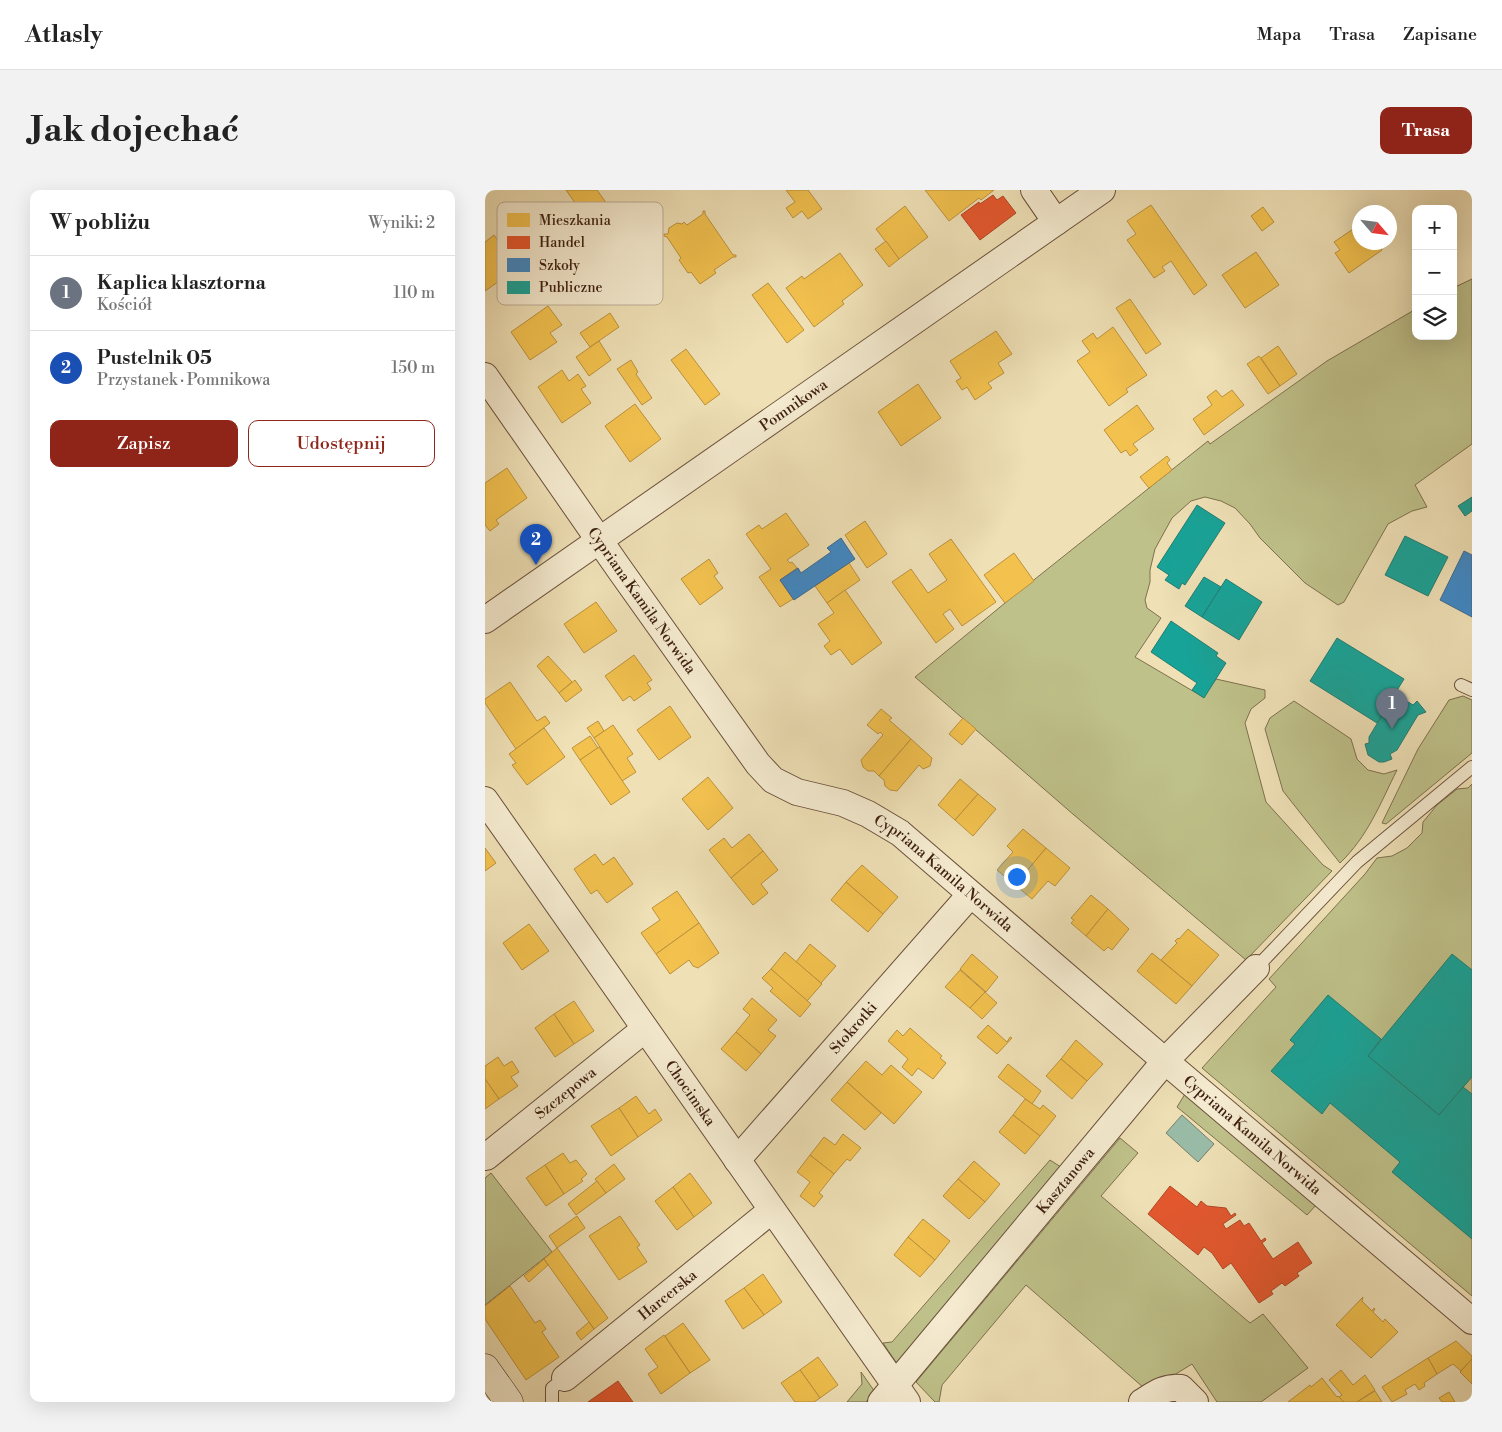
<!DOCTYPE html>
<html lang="pl">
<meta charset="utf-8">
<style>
:root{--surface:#fff;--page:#f2f2f2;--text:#222;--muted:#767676;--line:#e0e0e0;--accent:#8f2418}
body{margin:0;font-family:"Libre Bodoni",serif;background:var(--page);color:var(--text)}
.controls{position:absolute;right:15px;top:15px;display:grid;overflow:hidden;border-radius:10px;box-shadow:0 5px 20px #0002}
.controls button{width:45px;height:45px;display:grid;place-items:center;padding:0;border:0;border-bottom:1px solid var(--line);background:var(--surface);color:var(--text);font:25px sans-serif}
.compass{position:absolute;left:867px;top:15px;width:45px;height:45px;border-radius:50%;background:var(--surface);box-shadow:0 5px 20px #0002;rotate:118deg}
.you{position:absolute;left:531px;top:686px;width:18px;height:18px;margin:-12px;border:4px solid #fff;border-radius:50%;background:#1a73e8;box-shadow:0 0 0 8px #1a73e833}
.badge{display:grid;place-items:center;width:32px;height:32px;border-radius:50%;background:var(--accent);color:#fff;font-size:16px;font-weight:700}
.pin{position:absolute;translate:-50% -41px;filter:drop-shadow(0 1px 2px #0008)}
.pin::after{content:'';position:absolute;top:26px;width:18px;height:15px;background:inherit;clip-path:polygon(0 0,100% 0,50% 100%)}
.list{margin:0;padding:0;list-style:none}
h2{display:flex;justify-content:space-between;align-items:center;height:65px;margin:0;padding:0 20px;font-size:21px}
h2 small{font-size:16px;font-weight:400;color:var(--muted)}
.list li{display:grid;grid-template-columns:32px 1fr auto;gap:15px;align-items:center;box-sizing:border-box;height:75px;padding:0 20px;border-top:1px solid var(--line)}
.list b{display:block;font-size:19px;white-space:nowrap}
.list p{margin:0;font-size:16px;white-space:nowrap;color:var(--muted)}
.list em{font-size:16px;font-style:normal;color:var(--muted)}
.actions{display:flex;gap:10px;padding:15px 20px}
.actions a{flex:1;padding:11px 0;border:1px solid var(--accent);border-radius:10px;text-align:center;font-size:18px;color:var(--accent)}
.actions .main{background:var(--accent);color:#fff}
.icon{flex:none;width:28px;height:28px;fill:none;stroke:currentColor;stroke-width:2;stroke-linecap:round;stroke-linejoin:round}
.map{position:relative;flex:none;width:987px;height:1212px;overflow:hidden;border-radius:10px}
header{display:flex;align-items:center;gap:30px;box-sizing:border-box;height:70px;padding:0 25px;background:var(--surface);border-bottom:1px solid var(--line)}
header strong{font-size:24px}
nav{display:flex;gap:28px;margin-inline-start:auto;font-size:18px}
.intro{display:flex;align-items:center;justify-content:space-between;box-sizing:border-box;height:120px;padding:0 30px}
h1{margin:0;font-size:35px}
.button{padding:12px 22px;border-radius:10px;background:var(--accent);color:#fff;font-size:18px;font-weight:700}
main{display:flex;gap:30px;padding:0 30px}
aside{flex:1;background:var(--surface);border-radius:10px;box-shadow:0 5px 20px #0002}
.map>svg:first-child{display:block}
</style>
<header>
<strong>Atlasly</strong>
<nav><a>Mapa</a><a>Trasa</a><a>Zapisane</a></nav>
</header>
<div class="intro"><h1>Jak dojechać</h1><a class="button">Trasa</a></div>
<main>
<aside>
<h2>W pobliżu<small>Wyniki: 2</small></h2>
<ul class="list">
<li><span class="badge" style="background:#6b7280">1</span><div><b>Kaplica klasztorna</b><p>Kościół</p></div><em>110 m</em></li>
<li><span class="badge" style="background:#1a4fb4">2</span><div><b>Pustelnik 05</b><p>Przystanek · Pomnikowa</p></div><em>150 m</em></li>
</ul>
<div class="actions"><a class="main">Zapisz</a><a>Udostępnij</a></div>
</aside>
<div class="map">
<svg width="987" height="1212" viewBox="0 0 987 1212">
<rect width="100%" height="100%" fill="#efe0b6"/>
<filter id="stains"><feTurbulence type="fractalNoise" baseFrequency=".004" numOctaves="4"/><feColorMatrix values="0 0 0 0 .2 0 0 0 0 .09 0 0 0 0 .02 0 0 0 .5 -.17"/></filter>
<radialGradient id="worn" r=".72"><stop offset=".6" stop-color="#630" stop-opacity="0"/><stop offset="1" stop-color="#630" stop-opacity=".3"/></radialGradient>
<g fill="#bfc18a" stroke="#7e704e">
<polygon points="987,89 987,254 930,295 942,317 927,321 903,334 859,412 853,415 820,393 775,348 765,334 750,318 736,311 720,307 706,311 687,328 670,359 665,380 665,392 660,410 662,418 676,428 650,467 718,507 731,489 780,500 780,508 766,519 760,533 781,612 838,675 847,681 761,770 589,625 430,487 520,413 723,251 725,254 842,171 931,119 931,146 968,146 968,98"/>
<polygon points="978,506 987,510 987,563 901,634 897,633 933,559 964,510"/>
<path d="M809,511L866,549L872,569L883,580L899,584L912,580C895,614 883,646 855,673L798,601L780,539L785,528Z"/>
<polygon points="987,594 987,1106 717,878 791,797 784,789 880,684 892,668 907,666 922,658 937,643 938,632 952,615 972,599 983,598"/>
<polygon points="700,904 832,1014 822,1025 692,917"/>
<polygon points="635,948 653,963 616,1006 765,1133 778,1124 823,1178 776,1212 732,1212 707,1174 681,1190 659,1198 541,1095 457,1195 454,1212 450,1212 431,1192"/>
<polygon points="565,970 579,979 413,1175 398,1153 407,1152"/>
<polygon points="6,983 67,1062 0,1115 0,988"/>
<polygon points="376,1182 390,1202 381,1212 362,1212 377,1194"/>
</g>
<polygon fill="#9abda9" stroke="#757e6d" points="697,925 729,954 713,972 681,943"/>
<g fill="#f2c14e" stroke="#bc913c">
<polygon points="81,0 112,0 130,25 109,40"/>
<polygon points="301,0 323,0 337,19 323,29 317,21 308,28 301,18 310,12"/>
<polygon points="440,0 509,0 496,10 494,8 464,31"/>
<polygon points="666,15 722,95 709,105 686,71 677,77 680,81 669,88 642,50 651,44 642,31"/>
<polygon points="420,16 443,47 414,69 391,39"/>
<polygon points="778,17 789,32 777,41 766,26"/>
<polygon points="218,21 220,21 220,24 244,59 248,65 251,65 251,67 248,67 229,80 231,83 215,94 206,82 203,83 194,70 196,68 182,47 179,46 179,44 183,44 184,38 192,33 197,34 199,32 202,35 218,24"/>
<polygon points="874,35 874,52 892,52 897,60 864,83 850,63 855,60 849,52"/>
<polygon points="9,45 21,62 30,56 40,70 31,77 32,79 0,101 0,52"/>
<polygon points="401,51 414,69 404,77 390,59"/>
<polygon points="771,62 794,95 760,118 737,85"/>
<polygon points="355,63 378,95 357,111 359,114 329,137 301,98 317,86 319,89"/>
<polygon points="283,93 319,140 302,153 267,105"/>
<polygon points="645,109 676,154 661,164 631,118"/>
<polygon points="63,116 77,135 65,143 72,152 45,170 26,142"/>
<polygon points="125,123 134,137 105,157 95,143"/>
<polygon points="628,137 662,185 641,199 643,202 624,216 592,171 605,162 597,151 608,143 612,149"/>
<polygon points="511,141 527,164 513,173 519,183 503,193 507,198 490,210 482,197 477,200 471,191 476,188 465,171"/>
<polygon points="114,151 126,170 104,186 91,167"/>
<polygon points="793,156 812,184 795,196 776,168"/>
<polygon points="201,159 235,204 220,215 186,170"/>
<polygon points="774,166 795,196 783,204 762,174"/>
<polygon points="146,170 153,182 151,184 167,208 157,215 132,179"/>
<polygon points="77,180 84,191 93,184 101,196 96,199 106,213 77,233 53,197"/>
<polygon points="433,194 456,228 416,256 393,222"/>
<polygon points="731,200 737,207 747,200 759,215 719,245 708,229 727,215 722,207"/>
<polygon points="150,214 176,249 145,272 120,236"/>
<polygon points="652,215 669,239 648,254 653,260 645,266 641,260 636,263 619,240"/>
<polygon points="682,266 685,270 682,273 687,280 664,298 655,287"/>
<polygon points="22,278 42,308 11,330 14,334 5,341 0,335 0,293"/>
<polygon points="301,323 324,355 302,370 305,373 307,372 312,378 295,390 308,409 295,417 274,387 286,379 261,344 274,335 277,339"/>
<polygon points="380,331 402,364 382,378 360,345"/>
<polygon points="466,349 511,412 477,436 465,419 458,424 469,439 451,453 407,392 426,379 443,403 462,390 444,364"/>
<polygon points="529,363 549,391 520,413 499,385"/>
<polygon points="224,369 233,383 229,386 238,398 215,415 196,389"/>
<polygon points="364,373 375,390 342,413 330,396"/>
<polygon points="360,400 397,453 367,475 355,459 346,465 339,456 345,451 333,434 349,423 342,413"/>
<polygon points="111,412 132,441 99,463 79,434"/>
<polygon points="149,465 167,490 162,493 166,499 149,511 145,506 138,511 120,486"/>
<polygon points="63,466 87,492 74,503 52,476"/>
<polygon points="90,490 97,500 81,512 74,503"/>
<polygon points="25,492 52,531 60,526 65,533 31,559 0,513 0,509"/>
<polygon points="185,516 206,547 174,570 152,540"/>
<polygon points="396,519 407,528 404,530 426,549 394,586 389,581 383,581 378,577 376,570 398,545 395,542 393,544 382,535"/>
<polygon points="478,528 491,539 477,555 464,544"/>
<polygon points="113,531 119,541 109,548 102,538"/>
<polygon points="128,535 148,564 142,568 151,582 137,591 109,548"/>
<polygon points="59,538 80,567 42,595 27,575 31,573 24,564"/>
<polygon points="105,546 113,558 95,570 87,558"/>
<polygon points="426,549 447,568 445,576 438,579 434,575 412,601 405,600 400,596 399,590 394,586"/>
<polygon points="114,557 145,602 126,615 95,570"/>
<polygon points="223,587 248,618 223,640 197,609"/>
<polygon points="475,589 493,604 470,630 453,615"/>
<polygon points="493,604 511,619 488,646 470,630"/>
<polygon points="538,639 561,658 530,695 512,680 528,662 522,656"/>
<polygon points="264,644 278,661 246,688 224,660 239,648 247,658"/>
<polygon points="0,658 11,673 0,681"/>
<polygon points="561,658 585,678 570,696 563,691 547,709 530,695"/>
<polygon points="278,661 293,680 276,694 283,703 268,715 246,688"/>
<polygon points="110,664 118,675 129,667 148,694 122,713 112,700 106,704 89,679"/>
<polygon points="377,675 413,707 398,724 361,692"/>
<polygon points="361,692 398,724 383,742 346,710"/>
<polygon points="192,701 214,733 171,764 156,743 175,730 167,718"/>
<polygon points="606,705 623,719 601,746 586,733 589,730 586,728"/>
<polygon points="623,719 644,739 627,760 623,757 619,761 601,746"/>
<polygon points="214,733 234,763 213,778 208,776 204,770 185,784 171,764"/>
<polygon points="44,734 64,761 37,780 18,753"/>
<polygon points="703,739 734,765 707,796 676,770 692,753 690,751 693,748 694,749"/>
<polygon points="325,754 351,776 336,793 311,772"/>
<polygon points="300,762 337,794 322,811 286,779"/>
<polygon points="667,763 707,796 691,814 652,781"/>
<polygon points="487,764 513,787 501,802 475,779"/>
<polygon points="286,779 326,814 315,827 285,801 288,798 277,788"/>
<polygon points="475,780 500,802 485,818 460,797"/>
<polygon points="500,802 512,813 497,829 485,818"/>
<polygon points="267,808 292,830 283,840 291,846 276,864 251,842 265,825 258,819"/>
<polygon points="89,811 109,841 89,854 69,824"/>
<polygon points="69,824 89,854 70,867 50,838"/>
<polygon points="503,835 522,852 525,847 527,848 512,864 492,847"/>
<polygon points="425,838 457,866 455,868 461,873 448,889 433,878 427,886 417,877 423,869 403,851 412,840 418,846"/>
<polygon points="251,842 276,864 261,881 236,859"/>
<polygon points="591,850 618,874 602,891 576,869"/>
<polygon points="13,867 19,876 27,871 34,882 26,887 33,896 14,909 0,889 0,876"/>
<polygon points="576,869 602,891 587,909 561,886"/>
<polygon points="381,871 397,885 406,875 437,902 409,934 362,892"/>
<polygon points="523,874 556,901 547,914 513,887"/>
<polygon points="0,889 14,909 0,919"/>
<polygon points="362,892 396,923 380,940 346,910"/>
<polygon points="151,906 164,924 170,919 177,930 153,947 134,918"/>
<polygon points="540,909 555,919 558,915 571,926 555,946 528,925"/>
<polygon points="134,918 153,947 126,966 106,936"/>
<polygon points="528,925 555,946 540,964 514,942"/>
<polygon points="358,944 376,958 365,971 362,969 349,984 325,965 339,947 350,955"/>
<polygon points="78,963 85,973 91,970 102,984 96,989 98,991 79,1004 60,975"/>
<polygon points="325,965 349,984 334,1003 338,1006 329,1017 315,1006 325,992 312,982"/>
<polygon points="489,971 515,994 500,1012 473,989"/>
<polygon points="129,974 140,989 121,1003 110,989"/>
<polygon points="60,975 79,1004 61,1016 41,988"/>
<polygon points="205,983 227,1013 209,1027 188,997"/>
<polygon points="473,989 500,1012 484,1029 458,1006"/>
<polygon points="112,991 121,1003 91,1025 83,1014"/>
<polygon points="188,997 209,1027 192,1040 170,1011"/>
<polygon points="92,1026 100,1038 72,1058 64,1046"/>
<polygon points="135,1026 155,1055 152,1057 162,1072 134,1090 104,1046"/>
<polygon points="438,1029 465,1051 450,1070 423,1047"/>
<polygon points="423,1047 450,1070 435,1087 409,1065"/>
<polygon points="72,1058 123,1128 109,1139 59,1069"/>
<polygon points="59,1069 63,1075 44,1092 39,1086"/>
<polygon points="278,1084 297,1112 279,1125 259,1098"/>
<polygon points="25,1096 50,1133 55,1130 61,1139 57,1142 74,1167 41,1190 0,1129 0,1116"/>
<polygon points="259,1098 279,1125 258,1139 240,1111"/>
<polygon points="878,1107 877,1111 887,1121 889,1118 890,1119 888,1122 898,1132 900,1129 913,1142 886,1168 851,1135"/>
<polygon points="104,1132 109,1139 96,1150 91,1143"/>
<polygon points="198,1133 225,1170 205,1183 180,1146"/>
<polygon points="179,1145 205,1183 176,1204 163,1184 173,1177 160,1159"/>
<polygon points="971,1151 987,1166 987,1169 976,1181 968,1174 952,1184 943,1168"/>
<polygon points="333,1167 353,1195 335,1208 315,1180"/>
<polygon points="943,1168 952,1184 939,1193 940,1196 934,1200 930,1194 920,1200 922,1204 907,1212 897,1197"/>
<polygon points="987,1169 987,1194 975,1182"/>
<polygon points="315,1180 335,1208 329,1212 310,1212 296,1193"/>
<polygon points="856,1180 868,1195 880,1185 890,1200 872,1212 859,1212 854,1207 857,1205 844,1190"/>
<polygon points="837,1188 852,1207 853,1206 859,1212 803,1212 825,1195 826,1197"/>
<polygon points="890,1201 897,1212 872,1212"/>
<polygon points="964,1202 970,1212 957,1212 954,1208"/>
</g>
<g fill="#e4572e" stroke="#b24626">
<polygon points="508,5 512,10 518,6 531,23 495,50 476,25 494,12 495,14"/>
<polygon points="685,996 712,1017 716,1011 722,1016 741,1018 746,1026 750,1023 751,1025 738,1034 741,1039 755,1030 759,1036 764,1033 776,1051 780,1048 781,1050 777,1053 788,1069 813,1052 827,1073 812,1083 814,1086 800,1096 797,1093 786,1101 788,1104 774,1113 746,1073 738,1079 727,1063 719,1057 713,1065 663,1024"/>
<polygon points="133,1191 148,1212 103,1212"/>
</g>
<g fill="#3f88c5" stroke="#3f698f">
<polygon points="356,348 370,369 309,410 295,390 313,378 316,383 346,362 342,358"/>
<polygon points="979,361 987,365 987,427 955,410"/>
</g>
<g fill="#17a398" stroke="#237c70">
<polygon points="987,307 987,321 980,326 973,316"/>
<polygon points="712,315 740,333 700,395 697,393 694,399 680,390 684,385 672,377"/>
<polygon points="920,346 963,367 943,406 900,385"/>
<polygon points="719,387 736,397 717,427 700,416"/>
<polygon points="741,389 777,412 754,450 717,427"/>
<polygon points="686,431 733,463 731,466 741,473 719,508 707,500 712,493 666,462"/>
<polygon points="852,448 919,489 892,533 825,491"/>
<polygon points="910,504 928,515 932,511 941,522 933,525 912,560 905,564 907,569 899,572 894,572 883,565 880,554 884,553 884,547"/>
<polygon points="967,764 987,780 987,887 954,925 883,866"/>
<polygon points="843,805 896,849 883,866 954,925 978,897 987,904 987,1049 907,982 915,972 845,913 837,924 786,881 810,854 805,850"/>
</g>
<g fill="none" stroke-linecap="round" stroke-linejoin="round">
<defs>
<g id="lane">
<polyline points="976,495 987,500"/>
<polyline points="771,778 872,672 987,577"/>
<polyline points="67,1212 67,1198 80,1188"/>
</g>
<g id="street">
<polyline points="549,0 571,32"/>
<path id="s1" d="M0,186L135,380L273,574L288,590L312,602L358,613L383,624L415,643L680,871L987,1131"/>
<path id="s2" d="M0,430L617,0"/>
<path id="s3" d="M0,610L422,1212"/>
<path id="s4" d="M1,967L160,839"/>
<path id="s5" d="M252,970L485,705"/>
<path id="s6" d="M80,1188L287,1020"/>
<path id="s7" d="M396,1212L680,871L771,778"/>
<path d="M657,1212C670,1204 680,1196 696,1198L710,1212"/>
</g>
<polyline id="secondary" points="0,1178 24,1212"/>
</defs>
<use href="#lane" stroke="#6a503b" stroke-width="14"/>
<use href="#street" stroke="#6a503b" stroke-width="28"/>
<use href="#secondary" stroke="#3e2012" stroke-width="29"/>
<use href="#lane" stroke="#f5ebd0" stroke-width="12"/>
<use href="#street" stroke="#f5ebd0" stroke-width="26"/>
<use href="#secondary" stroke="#f5ebd0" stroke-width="28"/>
</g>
<g text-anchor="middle" stroke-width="5" stroke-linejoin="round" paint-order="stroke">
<g font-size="15" fill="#3e2012" stroke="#f5ebd0">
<text dy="5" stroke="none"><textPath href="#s2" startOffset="376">Pomnikowa</textPath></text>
<text dy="5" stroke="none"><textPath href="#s1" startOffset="274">Cypriana Kamila Norwida</textPath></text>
<text dy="5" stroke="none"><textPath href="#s1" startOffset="694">Cypriana Kamila Norwida</textPath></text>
<text dy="5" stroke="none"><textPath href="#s5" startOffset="176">Stokrotki</textPath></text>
<text dy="5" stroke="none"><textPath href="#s4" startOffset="102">Szczepowa</textPath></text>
<text dy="5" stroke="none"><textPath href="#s3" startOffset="358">Chocimska</textPath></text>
<text dy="5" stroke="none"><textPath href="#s1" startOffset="1099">Cypriana Kamila Norwida</textPath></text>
<text dy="5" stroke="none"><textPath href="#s7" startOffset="288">Kasztanowa</textPath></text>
<text dy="5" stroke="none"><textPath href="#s6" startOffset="132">Harcerska</textPath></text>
</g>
</g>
<rect x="12" y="12" width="166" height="103" rx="8" fill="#f5ebd0" stroke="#beae97" stroke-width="1"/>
<rect x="22" y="23" width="23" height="14" fill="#f2c14e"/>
<rect x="22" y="46" width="23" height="13" fill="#e4572e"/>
<rect x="22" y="68" width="23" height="14" fill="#3f88c5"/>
<rect x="22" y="91" width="23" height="13" fill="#17a398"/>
<g font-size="14" fill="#3e2012">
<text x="54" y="35">Mieszkania</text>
<text x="54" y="57">Handel</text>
<text x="54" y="80">Szkoły</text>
<text x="54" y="102">Publiczne</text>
</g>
<rect width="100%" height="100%" filter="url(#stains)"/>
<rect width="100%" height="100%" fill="url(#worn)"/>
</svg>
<div class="controls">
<button>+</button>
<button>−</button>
<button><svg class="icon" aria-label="layers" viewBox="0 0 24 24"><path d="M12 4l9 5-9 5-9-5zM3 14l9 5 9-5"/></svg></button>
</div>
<svg class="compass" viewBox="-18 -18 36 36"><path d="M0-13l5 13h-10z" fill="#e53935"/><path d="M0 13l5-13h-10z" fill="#767676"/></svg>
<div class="you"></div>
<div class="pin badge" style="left:907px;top:539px;background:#6b7280">1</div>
<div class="pin badge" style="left:51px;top:375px;background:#1a4fb4">2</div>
</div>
</main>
